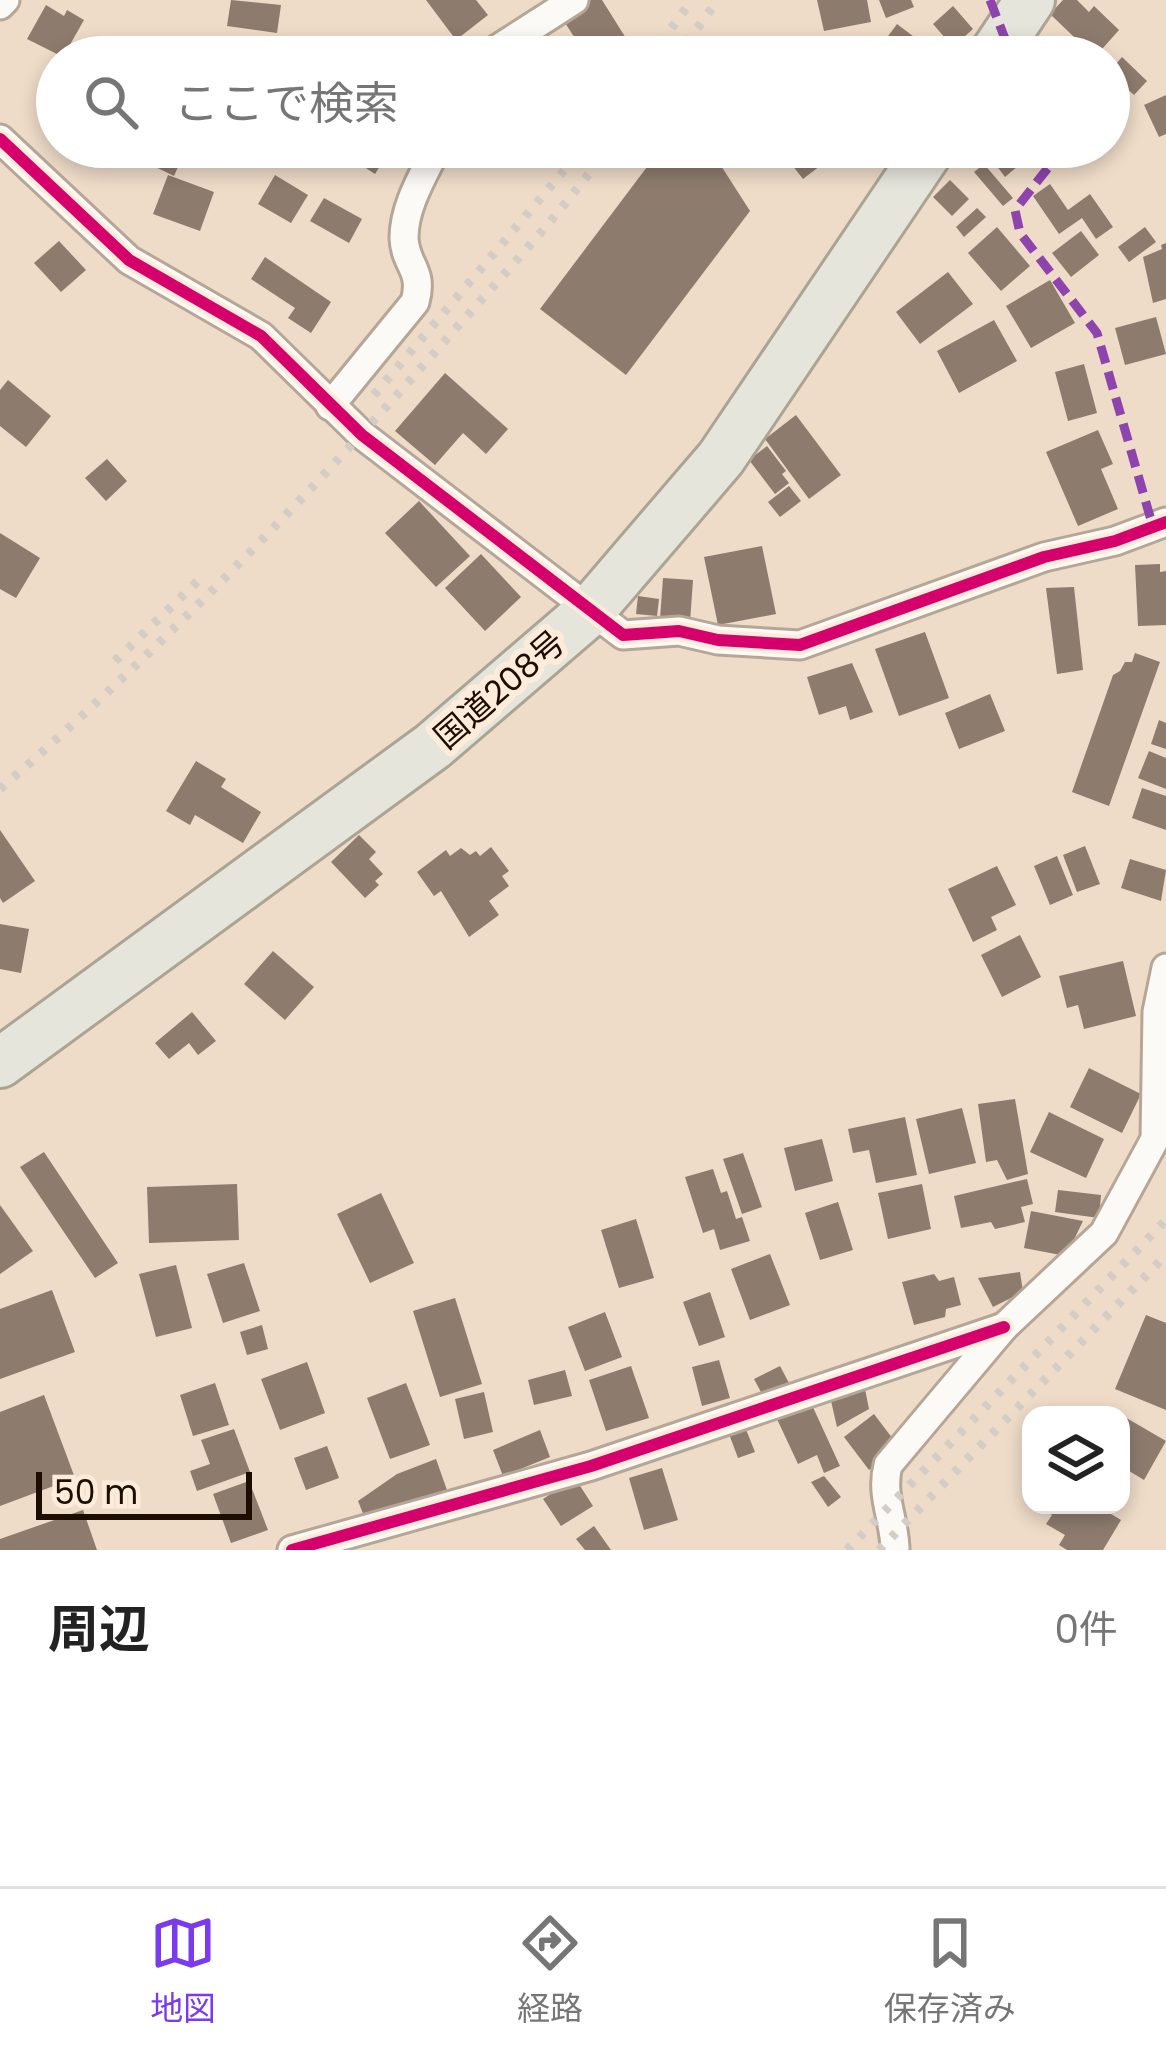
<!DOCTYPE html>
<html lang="ja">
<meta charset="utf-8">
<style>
:root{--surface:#fff;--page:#f2f2f2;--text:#222;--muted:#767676;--line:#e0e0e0;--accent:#7c3aed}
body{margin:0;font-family:Poppins,"Noto Sans JP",sans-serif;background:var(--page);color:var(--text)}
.controls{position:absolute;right:36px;bottom:36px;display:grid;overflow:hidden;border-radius:24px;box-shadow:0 6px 18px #0003}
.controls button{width:108px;height:108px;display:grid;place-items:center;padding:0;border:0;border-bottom:3px solid var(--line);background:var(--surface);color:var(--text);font:60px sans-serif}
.scale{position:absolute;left:36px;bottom:30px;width:216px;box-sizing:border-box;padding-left:12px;border:6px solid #1c0d00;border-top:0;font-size:33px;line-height:42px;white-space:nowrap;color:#1c0d00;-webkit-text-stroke:9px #feecda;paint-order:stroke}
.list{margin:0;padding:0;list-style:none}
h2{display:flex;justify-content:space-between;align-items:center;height:156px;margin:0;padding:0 48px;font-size:51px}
h2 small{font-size:39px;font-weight:400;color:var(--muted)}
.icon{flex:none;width:66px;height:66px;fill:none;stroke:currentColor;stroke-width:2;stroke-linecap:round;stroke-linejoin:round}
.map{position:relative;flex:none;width:1166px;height:1550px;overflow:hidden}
.search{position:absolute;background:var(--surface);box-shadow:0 6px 18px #0003;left:36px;right:36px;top:36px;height:132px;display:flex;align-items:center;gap:30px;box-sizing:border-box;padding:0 42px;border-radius:66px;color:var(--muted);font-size:45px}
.sheet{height:336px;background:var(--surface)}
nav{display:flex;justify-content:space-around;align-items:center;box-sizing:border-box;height:168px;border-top:3px solid var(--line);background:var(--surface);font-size:33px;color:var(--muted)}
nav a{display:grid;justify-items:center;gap:6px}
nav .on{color:var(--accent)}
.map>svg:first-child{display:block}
</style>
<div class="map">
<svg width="1166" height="1550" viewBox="0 0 1166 1550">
<rect width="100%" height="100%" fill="#eedbc8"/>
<g fill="#8d7b6e">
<polygon points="231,0 281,5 277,33 227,26"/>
<polygon points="426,0 476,0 488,15 456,40"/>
<polygon points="591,0 602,0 629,43 607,57 587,57 562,18"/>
<polygon points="817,0 867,0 871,22 824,31"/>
<polygon points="879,0 911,0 914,7 886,18"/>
<polygon points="1063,0 1077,0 1089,12 1094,6 1119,30 1095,57 1050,14"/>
<polygon points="46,5 64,16 67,10 84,20 63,57 27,39"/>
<polygon points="953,6 973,29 953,47 933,24"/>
<polygon points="897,24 926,46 918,57 886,57 892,50 883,43"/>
<polygon points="1122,57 1147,81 1134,95 1109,72"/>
<polygon points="1166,95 1166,134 1159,137 1144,105"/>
<polygon points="88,147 140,147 131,167"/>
<polygon points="150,147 176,147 185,151 174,176 143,161"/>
<polygon points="355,147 392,147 375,174 349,157"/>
<polygon points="662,147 709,147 750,211 626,375 540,309"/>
<polygon points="744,147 830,147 824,152 829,159 803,179 778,147 756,163"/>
<polygon points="1002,147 1013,147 1024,161 1005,177 990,157"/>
<polygon points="984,164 1013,198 1003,206 974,172"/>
<polygon points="168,175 214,192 200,231 153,214"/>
<polygon points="275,175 308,195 291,223 258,204"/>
<polygon points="950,180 969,199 952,216 933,197"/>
<polygon points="1050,184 1068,210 1090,194 1113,227 1096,239 1082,218 1059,234 1033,196"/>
<polygon points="324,198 362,219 349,243 310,221"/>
<polygon points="977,208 986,217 964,237 956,227"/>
<polygon points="997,227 1030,266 1001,291 968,253"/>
<polygon points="1145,227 1156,242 1129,262 1118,247"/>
<polygon points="1081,231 1099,255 1071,277 1052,253"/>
<polygon points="59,241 86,270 61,292 34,263"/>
<polygon points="1166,243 1166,299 1153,303 1143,257 1162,249 1161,245"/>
<polygon points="265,257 331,302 311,333 288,318 295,308 251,279"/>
<polygon points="948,272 973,304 920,344 896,312"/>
<polygon points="1050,280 1075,323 1031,348 1006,306"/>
<polygon points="1156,317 1166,354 1125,365 1115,328"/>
<polygon points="994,320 1017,361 959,393 937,351"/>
<polygon points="1084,364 1097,413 1068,421 1055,372"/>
<polygon points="445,373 508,429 486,454 463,433 435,465 395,431"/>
<polygon points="8,380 51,416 26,447 0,426 0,390"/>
<polygon points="796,415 841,475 809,499 765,439"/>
<polygon points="1098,430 1113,464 1101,469 1118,509 1078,526 1046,452"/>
<polygon points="767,446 786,471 782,474 789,483 775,494 749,460"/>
<polygon points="107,459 127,481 106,501 85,478"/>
<polygon points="789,486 801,501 780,517 768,502"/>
<polygon points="419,501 470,556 436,587 385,533"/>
<polygon points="0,533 40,558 16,598 0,589"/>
<polygon points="762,546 776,614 718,625 704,557"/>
<polygon points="481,554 521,597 485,631 445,588"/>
<polygon points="1160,564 1160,572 1166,571 1166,625 1138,626 1135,565"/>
<polygon points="663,578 693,580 690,622 660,619"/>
<polygon points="1074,587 1083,670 1057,674 1046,588"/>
<polygon points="638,596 659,599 657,616 636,614"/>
<polygon points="925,632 949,698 899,716 875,649"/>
<polygon points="1135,653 1160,662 1109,806 1072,792 1113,675 1120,671 1125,662 1132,662"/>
<polygon points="852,663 873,712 850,720 846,706 819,715 807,677"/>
<polygon points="990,694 1005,731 959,749 945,713"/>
<polygon points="1159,720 1166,723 1166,749 1151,744"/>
<polygon points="1149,751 1166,758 1166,789 1138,778"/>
<polygon points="196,761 226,779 221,787 261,812 243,843 195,815 190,825 166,811"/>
<polygon points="1142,788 1166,796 1166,830 1132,818"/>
<polygon points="0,830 35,881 3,903 0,898"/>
<polygon points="359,835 376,852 369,859 383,874 375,881 379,885 365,898 331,862"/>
<polygon points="1085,846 1100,884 1077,892 1063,855"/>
<polygon points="491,847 509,871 502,876 509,886 489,901 499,915 469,937 441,891 434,896 417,872 446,850 450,856 461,848 470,855 476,851 480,856"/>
<polygon points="1057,856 1073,895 1050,905 1034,866"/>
<polygon points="1130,859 1166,870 1161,901 1121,888"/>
<polygon points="997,866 1016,905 991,917 997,930 973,942 948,889"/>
<polygon points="0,924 29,929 21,973 0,969"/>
<polygon points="1020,935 1041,977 1002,997 981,955"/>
<polygon points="273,951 314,987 285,1020 244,984"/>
<polygon points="1123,961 1136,1016 1084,1029 1078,1005 1067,1008 1059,976"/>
<polygon points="192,1012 216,1041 198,1055 189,1043 169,1059 155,1043"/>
<polygon points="1089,1068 1141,1094 1122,1133 1070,1107"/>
<polygon points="1015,1099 1028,1174 1007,1180 997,1160 986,1162 978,1104"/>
<polygon points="962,1108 976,1163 929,1174 916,1119"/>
<polygon points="1049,1112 1104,1139 1086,1178 1030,1152"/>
<polygon points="905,1117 917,1175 876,1183 869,1150 853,1153 848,1129"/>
<polygon points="822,1139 833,1181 795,1191 784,1148"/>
<polygon points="44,1152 118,1263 95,1278 20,1167"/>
<polygon points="743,1153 762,1207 742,1214 723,1159"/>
<polygon points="713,1169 721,1193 727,1191 736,1219 742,1217 750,1241 720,1250 714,1229 703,1233 685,1177"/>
<polygon points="1027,1179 1033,1204 1021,1207 1025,1222 995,1229 991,1222 961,1228 954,1196"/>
<polygon points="237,1184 239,1240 149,1243 147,1187"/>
<polygon points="922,1184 931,1229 888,1239 878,1193"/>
<polygon points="1058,1190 1101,1195 1099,1218 1055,1212"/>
<polygon points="381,1193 414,1263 370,1283 337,1214"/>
<polygon points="838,1202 853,1250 820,1260 805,1213"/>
<polygon points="0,1205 33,1251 0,1274"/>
<polygon points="1031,1211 1083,1221 1066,1256 1024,1248"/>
<polygon points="636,1219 654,1278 619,1288 601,1230"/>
<polygon points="770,1254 790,1305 750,1320 731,1269"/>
<polygon points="244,1263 260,1311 223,1323 207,1274"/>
<polygon points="176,1265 192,1328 156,1337 139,1274"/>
<polygon points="1020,1272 1023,1292 993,1307 978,1278"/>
<polygon points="934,1274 939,1281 954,1277 961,1305 946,1309 945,1317 914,1325 902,1282"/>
<polygon points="52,1290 75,1352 0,1379 0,1309"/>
<polygon points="710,1292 725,1337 699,1346 683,1302"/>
<polygon points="455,1298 482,1384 440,1397 413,1311"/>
<polygon points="605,1312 622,1357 585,1371 568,1327"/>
<polygon points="1146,1315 1166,1323 1166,1410 1115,1389"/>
<polygon points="262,1325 268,1349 247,1355 240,1332"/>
<polygon points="719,1360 730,1398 702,1406 692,1367"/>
<polygon points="307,1362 325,1413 280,1430 261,1379"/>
<polygon points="631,1366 649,1418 606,1431 589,1380"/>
<polygon points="780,1366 789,1383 763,1396 754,1379"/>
<polygon points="565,1370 572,1396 534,1405 528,1380"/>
<polygon points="215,1383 229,1425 193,1436 180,1395"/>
<polygon points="406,1383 430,1445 390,1459 367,1398"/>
<polygon points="864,1384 869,1409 837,1427 829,1392"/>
<polygon points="484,1392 493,1432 464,1439 455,1399"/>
<polygon points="44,1395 75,1478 0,1506 0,1412"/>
<polygon points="811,1403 840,1466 824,1473 817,1455 798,1464 777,1419"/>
<polygon points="1111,1409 1166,1441 1144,1480 1121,1466 1121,1415 1108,1415"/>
<polygon points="874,1414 899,1447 869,1470 844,1437"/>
<polygon points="745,1427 755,1452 738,1458 729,1434"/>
<polygon points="234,1429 250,1472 197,1491 190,1471 210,1464 201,1440"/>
<polygon points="540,1430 550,1457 503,1476 493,1450"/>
<polygon points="327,1446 339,1478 306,1490 294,1458"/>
<polygon points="436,1459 448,1493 366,1521 358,1501 397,1474"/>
<polygon points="662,1468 678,1520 644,1530 629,1478"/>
<polygon points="824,1476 841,1497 828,1507 811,1482"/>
<polygon points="575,1478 593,1506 561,1526 543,1499"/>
<polygon points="249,1481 268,1530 231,1543 213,1494"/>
<polygon points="1035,1505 1096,1505 1121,1520 1103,1550 1067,1550 1059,1545 1065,1535 1046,1524 1052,1515"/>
<polygon points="83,1510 97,1550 0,1550 0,1539"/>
<polygon points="594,1526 611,1550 585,1550 576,1539"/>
</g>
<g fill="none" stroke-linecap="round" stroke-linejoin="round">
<defs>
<g id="minor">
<polyline points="0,5 5,0"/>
<polyline points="485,57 574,0"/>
<polyline points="0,139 129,260 261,336 362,435 623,635 679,631 718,640 800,645 1044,557 1115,541 1166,522"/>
<path d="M330,406L415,302C424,269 405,266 404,238C404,206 423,176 437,147"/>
<polyline points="292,1550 591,1466 1004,1327"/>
<path d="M895,1550C895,1520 880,1496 888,1465L1004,1327L1104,1233L1155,1139L1157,1012L1166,968"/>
</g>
<g id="trunk">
<polyline points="992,57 1030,0"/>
<polyline points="0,1063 433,746 589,612 721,458 931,147"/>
</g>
</defs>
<use href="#minor" stroke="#b6a695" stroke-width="33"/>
<use href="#trunk" stroke="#aaa493" stroke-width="54"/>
<use href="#minor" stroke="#fcfaf7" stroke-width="27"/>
<use href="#trunk" stroke="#e6e5dc" stroke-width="48"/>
<g stroke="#d3cdc6" stroke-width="9" stroke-dasharray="6 12" stroke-linecap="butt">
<polyline points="650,57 692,0"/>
<polyline points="676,57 718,0"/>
<polyline points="374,395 584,147"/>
<polyline points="115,661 201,578"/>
<path d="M0,789C159,651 305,500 444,342C500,278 559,216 609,147"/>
<polyline points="847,1550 1166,1220"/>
<polyline points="879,1550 1166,1255"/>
</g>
<g stroke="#8e44ad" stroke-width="9" stroke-dasharray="18 9" stroke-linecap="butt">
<polyline points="990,0 1012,57"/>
<polyline points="1052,147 1058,155 1015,210 1020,233 1097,333 1153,527"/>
</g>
<defs>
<g id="cycleway">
<polyline points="0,139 129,260 261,336 362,435 623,635 679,631 718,640 800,645 1044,557 1115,541 1166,522"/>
<polyline points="292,1550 591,1466 1004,1327"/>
</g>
</defs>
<use href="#cycleway" stroke="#feecda" stroke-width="20"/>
<use href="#cycleway" stroke="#d6006c" stroke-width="12"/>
</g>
<g text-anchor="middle" stroke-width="12" stroke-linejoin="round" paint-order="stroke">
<g font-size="33" fill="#1c0d00" stroke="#feecda">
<text transform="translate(499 689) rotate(-41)" y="12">国道208号</text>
</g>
</g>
</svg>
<div class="controls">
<button><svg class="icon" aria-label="layers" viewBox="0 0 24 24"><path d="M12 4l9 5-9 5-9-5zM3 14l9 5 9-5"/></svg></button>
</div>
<div class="scale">50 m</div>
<div class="search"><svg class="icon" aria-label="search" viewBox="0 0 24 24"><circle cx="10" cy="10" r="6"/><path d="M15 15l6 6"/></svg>ここで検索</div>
</div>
<section class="sheet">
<h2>周辺<small>0件</small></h2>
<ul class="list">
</ul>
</section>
<nav>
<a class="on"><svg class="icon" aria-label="map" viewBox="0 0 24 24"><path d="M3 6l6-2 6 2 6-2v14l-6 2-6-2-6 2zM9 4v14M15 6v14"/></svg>地図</a>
<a><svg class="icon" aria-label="directions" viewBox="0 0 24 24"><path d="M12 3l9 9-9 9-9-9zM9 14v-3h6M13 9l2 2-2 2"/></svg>経路</a>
<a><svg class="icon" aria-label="saved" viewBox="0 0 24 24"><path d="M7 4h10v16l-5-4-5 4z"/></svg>保存済み</a>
</nav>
